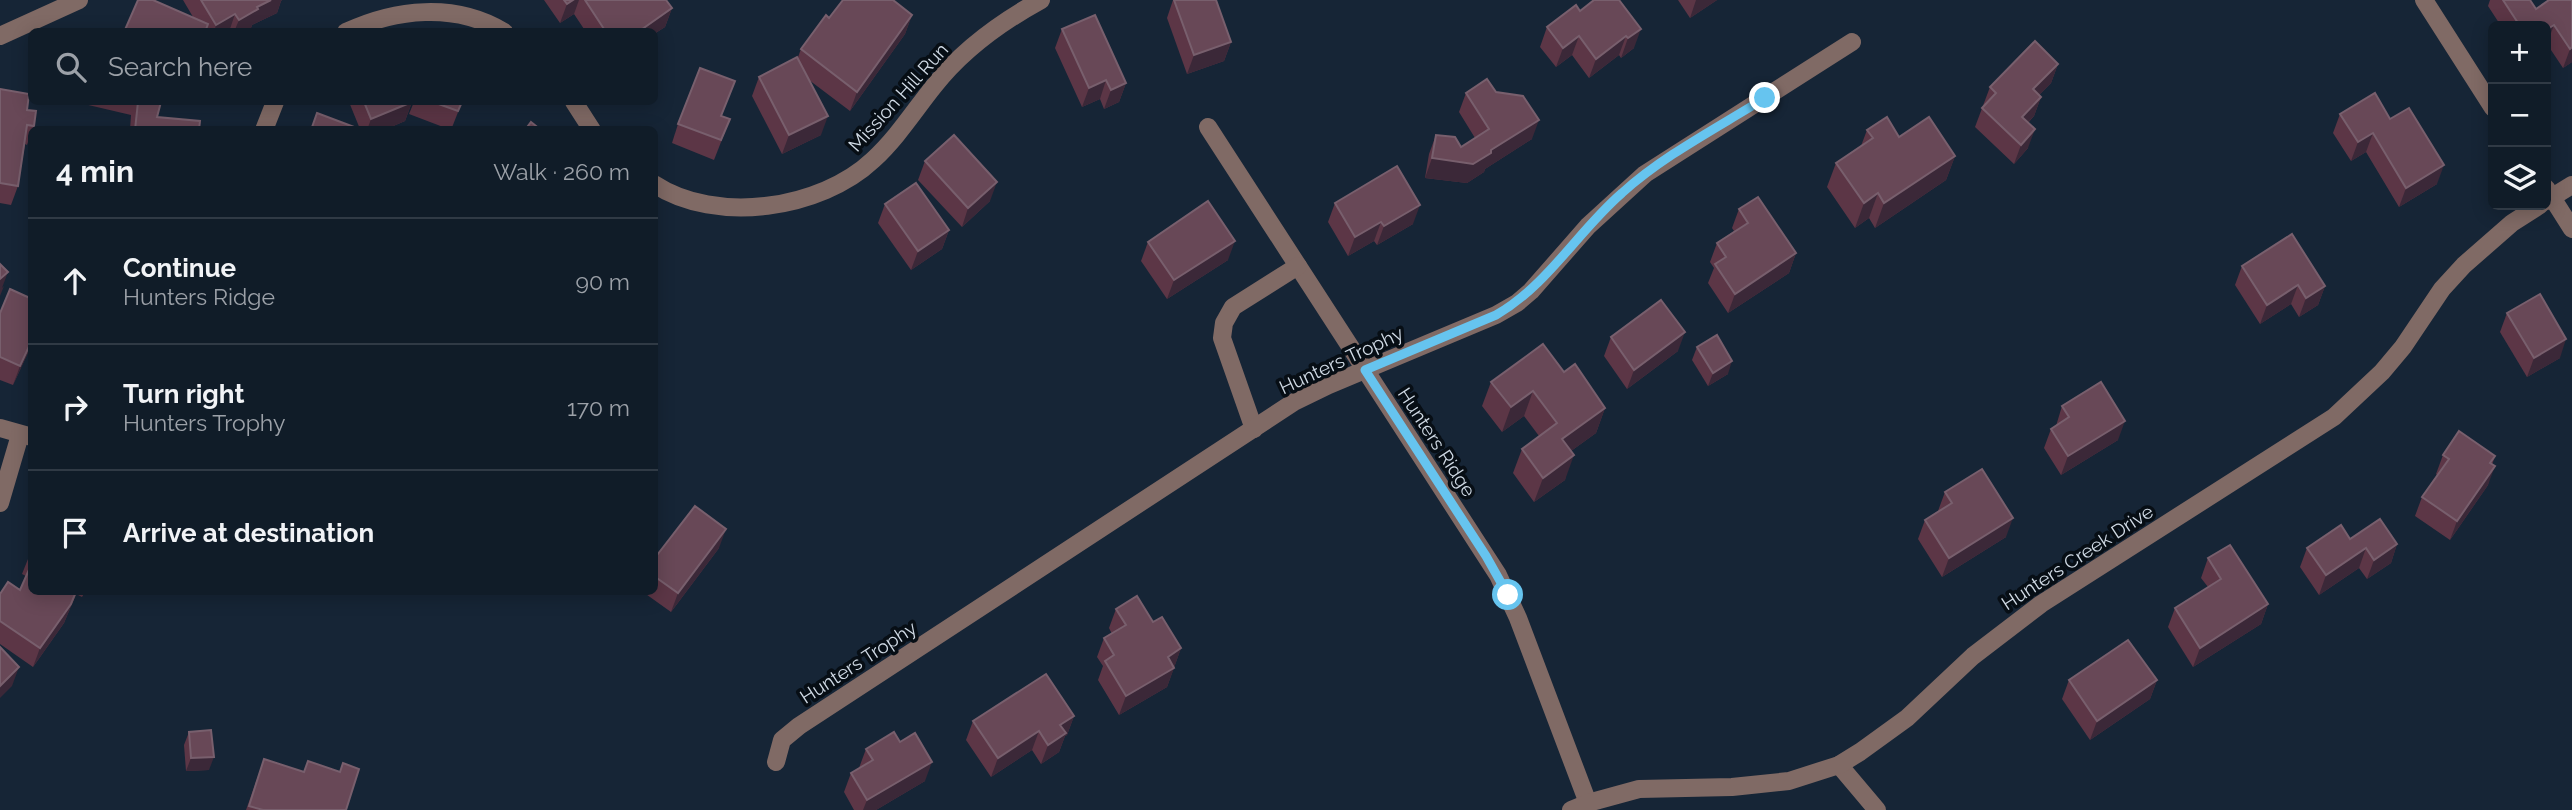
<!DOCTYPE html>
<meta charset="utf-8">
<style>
:root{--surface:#101c28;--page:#192530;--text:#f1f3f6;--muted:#9ca1a8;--line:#303a45}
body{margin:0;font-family:Raleway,sans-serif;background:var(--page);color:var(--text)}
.controls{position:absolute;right:21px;top:21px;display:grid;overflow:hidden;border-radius:10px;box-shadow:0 4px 18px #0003}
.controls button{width:63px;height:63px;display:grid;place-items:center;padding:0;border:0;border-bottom:2px solid var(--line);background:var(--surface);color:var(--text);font:35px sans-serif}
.stop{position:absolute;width:21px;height:21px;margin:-16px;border:5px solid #66c4ef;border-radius:50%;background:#fff}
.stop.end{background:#66c4ef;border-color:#fff;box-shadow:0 2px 7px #0008}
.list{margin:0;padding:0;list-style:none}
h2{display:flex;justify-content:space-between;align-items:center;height:91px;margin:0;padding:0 28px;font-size:30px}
h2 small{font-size:23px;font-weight:400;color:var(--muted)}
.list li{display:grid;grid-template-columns:46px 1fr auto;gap:21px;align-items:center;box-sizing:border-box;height:126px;padding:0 28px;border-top:2px solid var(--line)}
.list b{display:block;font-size:26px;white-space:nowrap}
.list p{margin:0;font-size:23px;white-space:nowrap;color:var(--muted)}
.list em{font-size:23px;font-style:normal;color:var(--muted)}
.icon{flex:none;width:38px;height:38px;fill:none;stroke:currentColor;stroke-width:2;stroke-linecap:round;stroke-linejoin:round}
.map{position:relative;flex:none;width:2572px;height:810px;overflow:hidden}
.search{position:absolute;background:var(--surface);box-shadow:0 4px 18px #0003;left:28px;top:28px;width:630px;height:77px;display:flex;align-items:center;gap:18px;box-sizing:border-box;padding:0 24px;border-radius:10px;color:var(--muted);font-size:26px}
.panel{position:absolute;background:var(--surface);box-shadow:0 4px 18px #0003;left:28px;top:126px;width:630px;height:469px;border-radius:10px}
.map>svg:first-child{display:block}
</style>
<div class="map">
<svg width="2572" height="810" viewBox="0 0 2572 810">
<rect width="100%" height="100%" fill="#162536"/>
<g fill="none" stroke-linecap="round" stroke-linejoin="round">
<g stroke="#806a65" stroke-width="18">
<polyline points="2424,0 2493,108"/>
<path d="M346,32C395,9 455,2 504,32"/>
<polyline points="0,36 79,0"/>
<polyline points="574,102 592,130"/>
<polyline points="1208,127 1498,575 1518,618 1588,803"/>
<polyline points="264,130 275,102"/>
<path d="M654,184C716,225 821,209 873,160C897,138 914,111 934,86C963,49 1001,22 1041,0"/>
<polyline points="2546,188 2572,229"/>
<polyline points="2546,201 2572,185"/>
<polyline points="0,428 32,437"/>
<polyline points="1254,429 1222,338 1224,323 1233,307 1298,266"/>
<polyline points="0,503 20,435"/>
<polyline points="776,762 782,740 799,726 1294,402 1329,385 1496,315 1517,303 1531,291 1588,226 1645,174 1852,42"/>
<polyline points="1839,765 1877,810"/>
<polyline points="1571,810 1588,803 1639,789 1732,787 1789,781 1839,765 1860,752 1907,718 1973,656 2041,604 2334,417 2382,372 2403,347 2442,289 2464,265 2512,223 2540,205"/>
</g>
</g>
<g fill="#5c3646">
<polygon points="183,0 282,0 281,1 277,13 252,25 251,28 244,32 124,32 193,17"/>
<polygon points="544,0 666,0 672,8 665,27 654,34 654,32 586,32 574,14 560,23"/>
<polygon points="1173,0 1216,0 1231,42 1224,61 1187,74 1167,18"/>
<polygon points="1619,0 1634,48 1621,58 1619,55 1589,78 1572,55 1556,67 1540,47 1547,27 1580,11"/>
<polygon points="1678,0 1717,0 1690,18"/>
<polygon points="2490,0 2530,0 2536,9 2572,0 2572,62 2563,68 2547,44 2546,26 2501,26 2488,6"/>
<polygon points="912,15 905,34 850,111 809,80 821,135 782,154 752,96 759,77 798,57 801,49 829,18"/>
<polygon points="1062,29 1126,83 1119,102 1104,109 1100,99 1082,107 1055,48"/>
<polygon points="2058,64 2051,83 2039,95 2041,97 2034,116 2028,123 2028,148 2014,164 1975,127 1990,87"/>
<polygon points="0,89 27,110 34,126 33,130 32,130 27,145 25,144 18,186 11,205 0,203"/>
<polygon points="1496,92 1532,139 1485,169 1484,172 1467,183 1425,178 1429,154 1436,135 1461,147 1475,138 1459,112 1466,93"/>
<polygon points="84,102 161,102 157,117 199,130 130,130 131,115 84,104"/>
<polygon points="349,102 412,102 405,121 384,130 311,130 360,129"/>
<polygon points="414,102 462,102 451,130 409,114"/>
<polygon points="2340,114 2390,119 2437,184 2399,207 2366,152 2351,161 2333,133"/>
<polygon points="722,116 730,119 714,160 672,143 678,124"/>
<polygon points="1867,130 1899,137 1955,156 1946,180 1875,228 1869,218 1855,228 1827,187 1836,163 1861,146"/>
<polygon points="925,161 990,201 962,227 918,180"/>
<polygon points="1335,203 1413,224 1377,245 1374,241 1348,256 1328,222"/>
<polygon points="885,204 949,230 942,249 911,270 878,223"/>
<polygon points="1739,209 1796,253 1789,273 1728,313 1708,283 1714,268 1710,262 1717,243 1734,231 1732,228"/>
<polygon points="1148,242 1228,260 1167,299 1141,261"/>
<polygon points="2242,266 2325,286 2318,305 2299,317 2291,304 2260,324 2235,285"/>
<polygon points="32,299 32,344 13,385 0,380 0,313"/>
<polygon points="2507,313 2560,358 2527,377 2500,332"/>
<polygon points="1611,337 1678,351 1627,389 1604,356"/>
<polygon points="1697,347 1728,374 1708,386 1692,360"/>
<polygon points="1564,372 1605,408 1596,433 1571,451 1565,480 1534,502 1513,473 1522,449 1539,436 1524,416 1502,432 1482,406 1491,382"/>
<polygon points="2062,406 2118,440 2061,475 2044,448 2051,429 2056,426"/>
<polygon points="2443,455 2495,456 2492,465 2488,485 2450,540 2415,516 2422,497 2437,475 2436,474"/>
<polygon points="1945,492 2006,537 1942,577 1918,539 1925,520 1938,511"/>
<polygon points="2350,539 2397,544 2391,563 2367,579 2359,568 2319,595 2300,567 2307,548"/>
<polygon points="719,548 671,612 643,592 654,592 654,559"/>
<polygon points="32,549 32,592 85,592 82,597 76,594 64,623 33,667 0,644 0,594 20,590 26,576 22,574"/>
<polygon points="2208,558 2268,604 2261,624 2193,667 2168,627 2175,608 2208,587 2201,578"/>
<polygon points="1116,609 1153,622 1181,648 1167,687 1119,715 1098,680 1103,666 1097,657 1104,638 1112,634 1109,628"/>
<polygon points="2069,680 2157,680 2150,699 2090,740 2062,699"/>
<polygon points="1074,716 1067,735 1065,736 1059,752 1041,764 1032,750 991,777 966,740 973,721"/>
<polygon points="189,732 209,770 186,771 184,745"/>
<polygon points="866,749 925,781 876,810 854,810 844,792 851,773 859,768"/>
<polygon points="264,759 346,810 246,810"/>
</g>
<g fill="#3b2838">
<polygon points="271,0 282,0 281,1 277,13 252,25 251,28 244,32 234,32 239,20 257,7"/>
<polygon points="573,0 579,0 574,14 560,23 567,4"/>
<polygon points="1696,0 1717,0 1690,18"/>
<polygon points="672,8 665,27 654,34 654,32 638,32"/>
<polygon points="235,14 229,32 214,32 216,25"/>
<polygon points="912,15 905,34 850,111 857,92"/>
<polygon points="2554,25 2547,44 2546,45 2546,30"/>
<polygon points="1641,29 1634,48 1621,58 1628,38"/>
<polygon points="1579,36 1572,55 1556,67 1563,48"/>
<polygon points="1626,36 1619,55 1589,78 1596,59"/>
<polygon points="1231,42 1224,61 1187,74 1194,55"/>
<polygon points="2572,47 2572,62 2563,68 2570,49"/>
<polygon points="2058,64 2051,83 2026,108 2033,89"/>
<polygon points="1106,80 1100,99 1082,107 1089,88"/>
<polygon points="1126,83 1119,102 1104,109 1111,90"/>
<polygon points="2041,97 2034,116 2015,136 2022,117"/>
<polygon points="412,102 405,121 384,130 367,130 371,119"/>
<polygon points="828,116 821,135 782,154 789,135"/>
<polygon points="1539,120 1532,139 1485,169 1484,172 1467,183 1425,178 1432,158 1491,150"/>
<polygon points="2035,129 2028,148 2014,164 2021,145"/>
<polygon points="2373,133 2366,152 2351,161 2358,142"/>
<polygon points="1955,156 1946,180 1875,228 1884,203"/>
<polygon points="2444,165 2437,184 2399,207 2406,188"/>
<polygon points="997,182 990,201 962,227 968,208"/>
<polygon points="1878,193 1869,218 1855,228 1864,203"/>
<polygon points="1420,205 1413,224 1377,245 1384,226"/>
<polygon points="1381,222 1374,241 1348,256 1355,237"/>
<polygon points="949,230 942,249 911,270 918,251"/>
<polygon points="1235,241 1228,260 1167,299 1174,280"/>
<polygon points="1796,253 1789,273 1728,313 1735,294"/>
<polygon points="8,272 2,288 4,286 0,296 0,279"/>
<polygon points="2298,285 2291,304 2260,324 2267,305"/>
<polygon points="2325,286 2318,305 2299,317 2306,298"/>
<polygon points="1685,332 1678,351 1627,389 1634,370"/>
<polygon points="2566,339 2560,358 2527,377 2534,358"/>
<polygon points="32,340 32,344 13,385 20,366"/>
<polygon points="1732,361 1728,374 1708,386 1713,373"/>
<polygon points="1533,391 1524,416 1502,432 1511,407"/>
<polygon points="1605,408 1596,433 1553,464 1562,439"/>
<polygon points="2125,421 2118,440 2061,475 2068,456"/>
<polygon points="1574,455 1565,480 1534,502 1543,478"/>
<polygon points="2495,466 2488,485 2450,540 2457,521"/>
<polygon points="2013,518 2006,537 1942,577 1949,558"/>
<polygon points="726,529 719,548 671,612 678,593"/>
<polygon points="2397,544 2391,563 2367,579 2374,560"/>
<polygon points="2366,548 2359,568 2319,595 2326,575"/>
<polygon points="76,592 77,592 64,623 33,667 40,648"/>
<polygon points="2268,604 2261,624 2193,667 2200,648"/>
<polygon points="1181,648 1174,668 1168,657"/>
<polygon points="19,667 12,686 0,698 0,686"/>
<polygon points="1174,668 1167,687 1119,715 1126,696"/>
<polygon points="2157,680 2150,699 2090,740 2097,721"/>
<polygon points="1074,716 1067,735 1065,736 1059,752 1041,764 1048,745 1060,725"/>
<polygon points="1039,731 1032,750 991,777 998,758"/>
<polygon points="214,757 209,770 186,771 191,758"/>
<polygon points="932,762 925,781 876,810 863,810 867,800"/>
</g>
<g fill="#684857" stroke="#785f6d" stroke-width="2">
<polygon points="138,0 153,0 208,24 205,32 124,32"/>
<polygon points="201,0 271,0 257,7 258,9 239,20 235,14 216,25"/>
<polygon points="564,0 573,0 567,4"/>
<polygon points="585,0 666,0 672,8 638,32 606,32"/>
<polygon points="843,0 893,0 912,15 857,92 801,49 826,15 829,18"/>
<polygon points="1174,0 1216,0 1231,42 1194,55"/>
<polygon points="1594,0 1619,0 1641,29 1628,38 1626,36 1596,59 1579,36 1563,48 1547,27 1576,5 1580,11"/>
<polygon points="2503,0 2530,0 2536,9 2549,0 2572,0 2572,47 2570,49 2554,25 2546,30 2546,26 2520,26"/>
<polygon points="1095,15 1126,83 1111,90 1106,80 1089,88 1062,29"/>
<polygon points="2035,41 2058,64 2033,89 2041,97 2022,117 2035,129 2021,145 1982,108 1996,93 1990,87"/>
<polygon points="797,57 828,116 789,135 759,77"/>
<polygon points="700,68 735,81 721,116 730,119 721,140 678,124"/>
<polygon points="1487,79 1496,92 1523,96 1539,120 1491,150 1491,153 1473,164 1432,158 1436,135 1455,137 1461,147 1489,129 1466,93"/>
<polygon points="0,89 29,94 27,110 36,111 34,126 27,125 18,186 0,183"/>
<polygon points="2375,93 2390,119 2409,108 2444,165 2406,188 2373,133 2358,142 2340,114"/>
<polygon points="138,102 161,102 157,117 200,121 199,130 135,130"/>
<polygon points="364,102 412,102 371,119"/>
<polygon points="433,102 462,102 458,111"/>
<polygon points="317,113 362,130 311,130"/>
<polygon points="1887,117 1899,137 1929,117 1955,156 1884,203 1878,193 1864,203 1836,163 1873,138 1867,130"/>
<polygon points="531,122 541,130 525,130"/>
<polygon points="954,135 997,182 968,208 925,161"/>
<polygon points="1397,166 1420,205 1384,226 1381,222 1355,237 1335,203"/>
<polygon points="916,183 949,230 918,251 885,204"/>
<polygon points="1758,197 1796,253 1735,294 1715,264 1726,257 1717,243 1748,223 1739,209"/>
<polygon points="1208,201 1235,241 1174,280 1148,242"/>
<polygon points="2292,234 2325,286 2306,298 2298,285 2267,305 2242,266"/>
<polygon points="0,264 8,272 0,279"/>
<polygon points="10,289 32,299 32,340 20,366 0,357 0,313"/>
<polygon points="2540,294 2566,339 2534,358 2507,313"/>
<polygon points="1661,300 1685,332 1634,370 1611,337"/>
<polygon points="1717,335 1732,361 1713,373 1697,347"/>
<polygon points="1543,344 1564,372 1575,364 1605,408 1562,439 1574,455 1543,478 1522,449 1557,423 1533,391 1511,407 1491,382"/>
<polygon points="2101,382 2125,421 2068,456 2051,429 2069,417 2062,406"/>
<polygon points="2459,431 2495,456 2490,463 2495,466 2457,521 2422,497 2449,459 2443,455"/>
<polygon points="1982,469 2013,518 1949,558 1925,520 1952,503 1945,492"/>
<polygon points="695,506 726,529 678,593 654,576 654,559"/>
<polygon points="2380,519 2397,544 2374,560 2366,548 2326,575 2307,548 2341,525 2350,539"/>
<polygon points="2230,545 2268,604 2200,648 2175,608 2221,579 2208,558"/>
<polygon points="32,563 32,592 76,592 71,604 40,648 0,621 0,594 8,582 20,590"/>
<polygon points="1137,596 1153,622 1162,617 1181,648 1168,657 1174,668 1126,696 1105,661 1114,655 1104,638 1126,625 1116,609"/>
<polygon points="2128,640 2157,680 2097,721 2069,680"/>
<polygon points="0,647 19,667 0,686"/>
<polygon points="1046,674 1074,716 1060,725 1066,733 1048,745 1039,731 998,758 973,721"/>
<polygon points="211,730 214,757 191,758 189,732"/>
<polygon points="894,732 900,742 915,733 932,762 867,800 851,773 873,760 866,749"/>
<polygon points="264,759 304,772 308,761 340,772 343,763 359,769 346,810 263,810 249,806"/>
</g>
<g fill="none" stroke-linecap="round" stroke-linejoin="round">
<path stroke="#66c4ef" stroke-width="9" d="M1508,595L1486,556L1365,370L1496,315C1548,285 1578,231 1622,193C1664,155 1717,128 1765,98"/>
</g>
<g text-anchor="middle" stroke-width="7" stroke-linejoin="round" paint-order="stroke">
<g font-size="19" fill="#d0dae5" stroke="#070e15">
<text transform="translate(898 97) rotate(-48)" y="7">Mission Hill Run</text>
<text transform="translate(1341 360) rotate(-25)" y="7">Hunters Trophy</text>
<text transform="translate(1437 442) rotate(57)" y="7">Hunters Ridge</text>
<text transform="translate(2077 557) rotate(-33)" y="7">Hunters Creek Drive</text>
<text transform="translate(858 662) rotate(-33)" y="7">Hunters Trophy</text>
</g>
</g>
</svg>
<div class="controls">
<button>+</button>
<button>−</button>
<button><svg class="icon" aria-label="layers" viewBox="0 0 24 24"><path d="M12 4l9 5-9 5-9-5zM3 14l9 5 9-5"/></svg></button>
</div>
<div class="stop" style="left:1508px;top:595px"></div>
<div class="stop end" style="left:1765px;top:98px"></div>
<div class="search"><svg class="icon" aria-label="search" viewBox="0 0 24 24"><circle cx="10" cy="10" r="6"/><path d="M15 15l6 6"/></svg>Search here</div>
<section class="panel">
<h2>4 min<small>Walk · 260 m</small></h2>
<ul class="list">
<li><svg class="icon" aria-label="ahead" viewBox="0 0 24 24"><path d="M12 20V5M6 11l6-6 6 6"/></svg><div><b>Continue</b><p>Hunters Ridge</p></div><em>90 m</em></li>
<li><svg class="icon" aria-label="right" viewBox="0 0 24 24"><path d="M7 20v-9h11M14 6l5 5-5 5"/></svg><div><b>Turn right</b><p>Hunters Trophy</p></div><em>170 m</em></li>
<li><svg class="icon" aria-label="arrive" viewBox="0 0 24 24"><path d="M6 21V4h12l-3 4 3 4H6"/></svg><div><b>Arrive at destination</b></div></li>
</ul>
</section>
</div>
